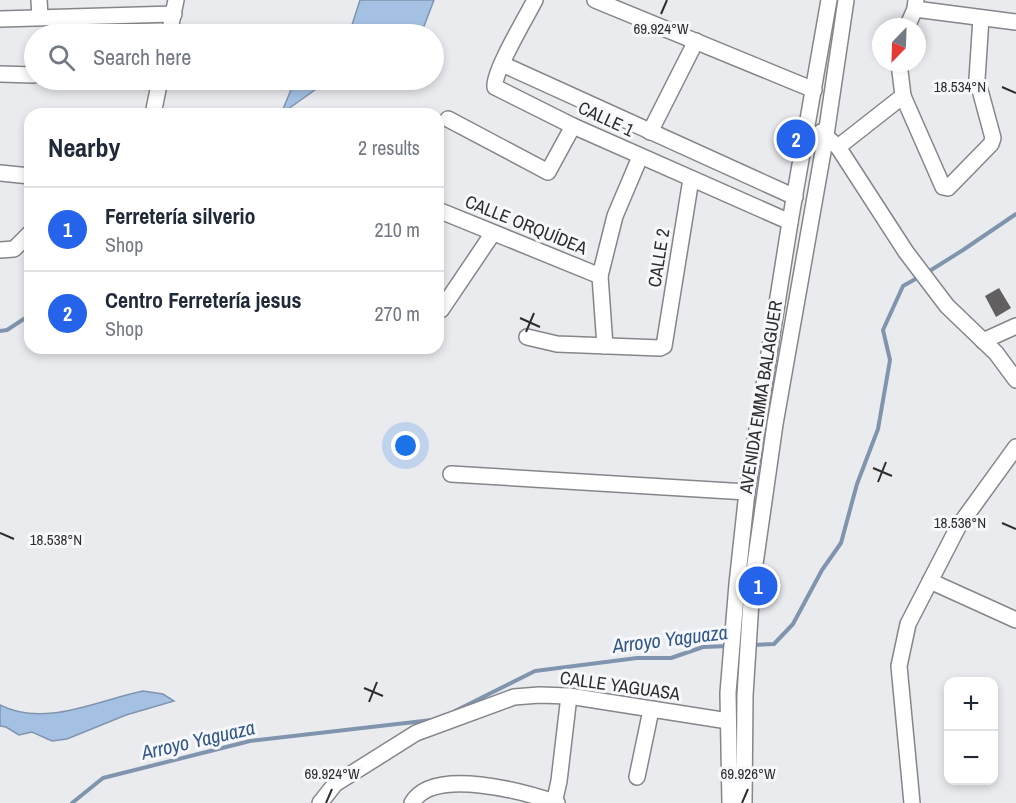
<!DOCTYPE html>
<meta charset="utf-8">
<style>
:root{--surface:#fff;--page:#f2f2f3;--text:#1f2937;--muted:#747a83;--line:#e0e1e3;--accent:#2563eb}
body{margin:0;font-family:"Archivo Narrow",sans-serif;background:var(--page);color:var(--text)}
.controls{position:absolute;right:18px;bottom:18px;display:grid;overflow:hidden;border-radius:12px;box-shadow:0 3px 9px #0003}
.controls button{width:54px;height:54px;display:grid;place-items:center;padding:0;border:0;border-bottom:2px solid var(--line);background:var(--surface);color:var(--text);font:30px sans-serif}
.compass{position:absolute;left:872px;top:18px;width:54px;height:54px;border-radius:50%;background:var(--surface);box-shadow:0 3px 9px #0003;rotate:203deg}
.you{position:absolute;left:406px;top:446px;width:21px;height:21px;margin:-15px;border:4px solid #fff;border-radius:50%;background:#1a73e8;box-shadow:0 0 0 9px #1a73e833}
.badge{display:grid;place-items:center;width:39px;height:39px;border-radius:50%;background:var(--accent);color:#fff;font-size:20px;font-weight:700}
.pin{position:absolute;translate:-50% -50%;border:3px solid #fff;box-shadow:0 2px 6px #0006}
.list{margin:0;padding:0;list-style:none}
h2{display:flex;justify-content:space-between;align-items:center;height:78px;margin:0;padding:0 24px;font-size:26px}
h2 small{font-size:20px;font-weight:400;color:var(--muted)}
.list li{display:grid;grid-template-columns:39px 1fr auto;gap:18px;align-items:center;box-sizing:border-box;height:84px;padding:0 24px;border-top:2px solid var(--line)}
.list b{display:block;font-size:22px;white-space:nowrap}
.list p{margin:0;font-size:20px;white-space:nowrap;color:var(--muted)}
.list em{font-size:20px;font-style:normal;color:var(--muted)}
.icon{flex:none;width:33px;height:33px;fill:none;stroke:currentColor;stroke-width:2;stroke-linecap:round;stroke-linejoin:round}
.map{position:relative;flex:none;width:1016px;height:803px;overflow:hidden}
.search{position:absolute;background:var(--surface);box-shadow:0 3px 9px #0003;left:24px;top:24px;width:420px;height:66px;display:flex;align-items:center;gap:15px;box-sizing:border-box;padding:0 21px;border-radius:33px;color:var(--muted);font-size:22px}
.panel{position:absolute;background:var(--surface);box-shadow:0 3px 9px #0003;left:24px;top:108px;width:420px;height:246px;border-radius:18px}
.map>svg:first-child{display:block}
</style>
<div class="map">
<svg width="1016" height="803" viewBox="0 0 1016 803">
<rect width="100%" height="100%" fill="#eaebef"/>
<g fill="#a4c1e4" stroke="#8095ad" stroke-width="1.5">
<polygon points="360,0 434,0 421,34 342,34 351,28"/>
<polygon points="295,80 329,80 281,114"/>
<path d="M143,691L163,694L174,701L126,715L67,739L52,741L32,732L19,735L6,727L0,726V705C45,728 98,700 143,691Z"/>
</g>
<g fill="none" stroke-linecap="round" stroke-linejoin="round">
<g stroke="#8095ad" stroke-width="4">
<polyline points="928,272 963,250 1016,214"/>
<polyline points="0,331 7,330 30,315"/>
<polyline points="752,645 774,644 793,624 822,570 841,543 857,484 878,429 890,360 883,330 903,286 919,277"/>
<polyline points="455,711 535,671 637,658 671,658 703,647 729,646"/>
<polyline points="72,803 103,778 250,741 432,720"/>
</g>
</g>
<polygon fill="#625f60" points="999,288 1011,308 996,317 985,296"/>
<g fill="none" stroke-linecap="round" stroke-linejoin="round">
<defs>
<g id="minor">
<polyline points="39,0 40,17"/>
<path d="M535,0C527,16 493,72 495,87L573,126L790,222"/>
<polyline points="595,0 814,90"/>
<polyline points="915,9 1016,22"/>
<polyline points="0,19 174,14"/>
<polyline points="907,27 915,9 916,0"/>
<polyline points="169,34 176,0"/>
<polyline points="502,64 795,197"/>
<polyline points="0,74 34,75"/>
<polyline points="903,96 943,187 948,188 991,144 993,138 977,79 981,18"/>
<polyline points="153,114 160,80"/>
<polyline points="448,119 548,172 573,126"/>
<polyline points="650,132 696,41"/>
<polyline points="821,132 838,147 906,252 947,306 996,353 1016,380"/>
<polyline points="838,147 903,96 899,63"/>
<polyline points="0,173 30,176"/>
<polyline points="438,210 600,276"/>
<polyline points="0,250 14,249 30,233"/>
<polyline points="441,310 493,233"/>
<polyline points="527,337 557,344 660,348 664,346 691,179"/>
<polyline points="983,341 1016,326"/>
<polyline points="605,346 600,276 615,216 640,157"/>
<polyline points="451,474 747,492"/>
<polyline points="930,581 1016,620"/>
<polyline points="637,777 651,710"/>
<polyline points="320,803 335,784 416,733 514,697 539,695 569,696 728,721"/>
<path d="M412,803C433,766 525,792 557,803"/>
<polyline points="554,803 559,781 569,696"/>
<polyline points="730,803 728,693 737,584 747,492 790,222 829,0"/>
<polyline points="744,803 745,695 752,585 775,424 826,135 846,0"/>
<polyline points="912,803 899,666 908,624 958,527 1016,447"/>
</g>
</defs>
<use href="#minor" stroke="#85868a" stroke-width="18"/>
<use href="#minor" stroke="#fff" stroke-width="15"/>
</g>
<path fill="none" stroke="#2d2d2e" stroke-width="2" d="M661,14L667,0M1002,87L1016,93M520,318L540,327M526,332L534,313M873,468L892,476M878,482L886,462M1002,523L1016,529M0,533L14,539M364,688L383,696M369,702L377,682M326,803L332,789M742,803L748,789"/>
<g text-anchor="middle" stroke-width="6" stroke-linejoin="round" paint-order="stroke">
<g font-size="18" fill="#2d2d2e" stroke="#f7f8fc">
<text transform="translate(606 119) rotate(25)" y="6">CALLE 1</text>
<text transform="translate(526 225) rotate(22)" y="6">CALLE ORQUÍDEA</text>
<text transform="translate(659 258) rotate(-81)" y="6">CALLE 2</text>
<text transform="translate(761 397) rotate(-81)" y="6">AVENIDA EMMA BALAGUER</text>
<text transform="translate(620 686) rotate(8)" y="6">CALLE YAGUASA</text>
</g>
<g font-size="20" font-style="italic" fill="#315887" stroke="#f7f8fc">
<text transform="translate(670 639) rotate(-7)" y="7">Arroyo Yaguaza</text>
<text transform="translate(198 740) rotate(-13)" y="7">Arroyo Yaguaza</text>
</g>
</g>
<g font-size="15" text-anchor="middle" fill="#2d2d2e" stroke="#f7f8fc" stroke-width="6" stroke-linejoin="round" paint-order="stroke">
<text x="661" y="34">69.924°W</text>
<text x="960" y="92">18.534°N</text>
<text x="960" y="528">18.536°N</text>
<text x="56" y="545">18.538°N</text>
<text x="332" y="779">69.924°W</text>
<text x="748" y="779">69.926°W</text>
</g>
</svg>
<div class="controls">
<button>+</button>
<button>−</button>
</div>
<svg class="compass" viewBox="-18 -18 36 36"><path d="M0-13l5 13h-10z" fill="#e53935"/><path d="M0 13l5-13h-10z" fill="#747a83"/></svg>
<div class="you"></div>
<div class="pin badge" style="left:758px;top:586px">1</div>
<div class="pin badge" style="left:796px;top:139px">2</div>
<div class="search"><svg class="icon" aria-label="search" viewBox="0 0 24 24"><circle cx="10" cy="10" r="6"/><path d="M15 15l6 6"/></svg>Search here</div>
<section class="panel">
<h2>Nearby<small>2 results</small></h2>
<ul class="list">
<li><span class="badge">1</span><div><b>Ferretería silverio</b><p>Shop</p></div><em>210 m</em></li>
<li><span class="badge">2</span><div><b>Centro Ferretería jesus</b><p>Shop</p></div><em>270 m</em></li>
</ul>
</section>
</div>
